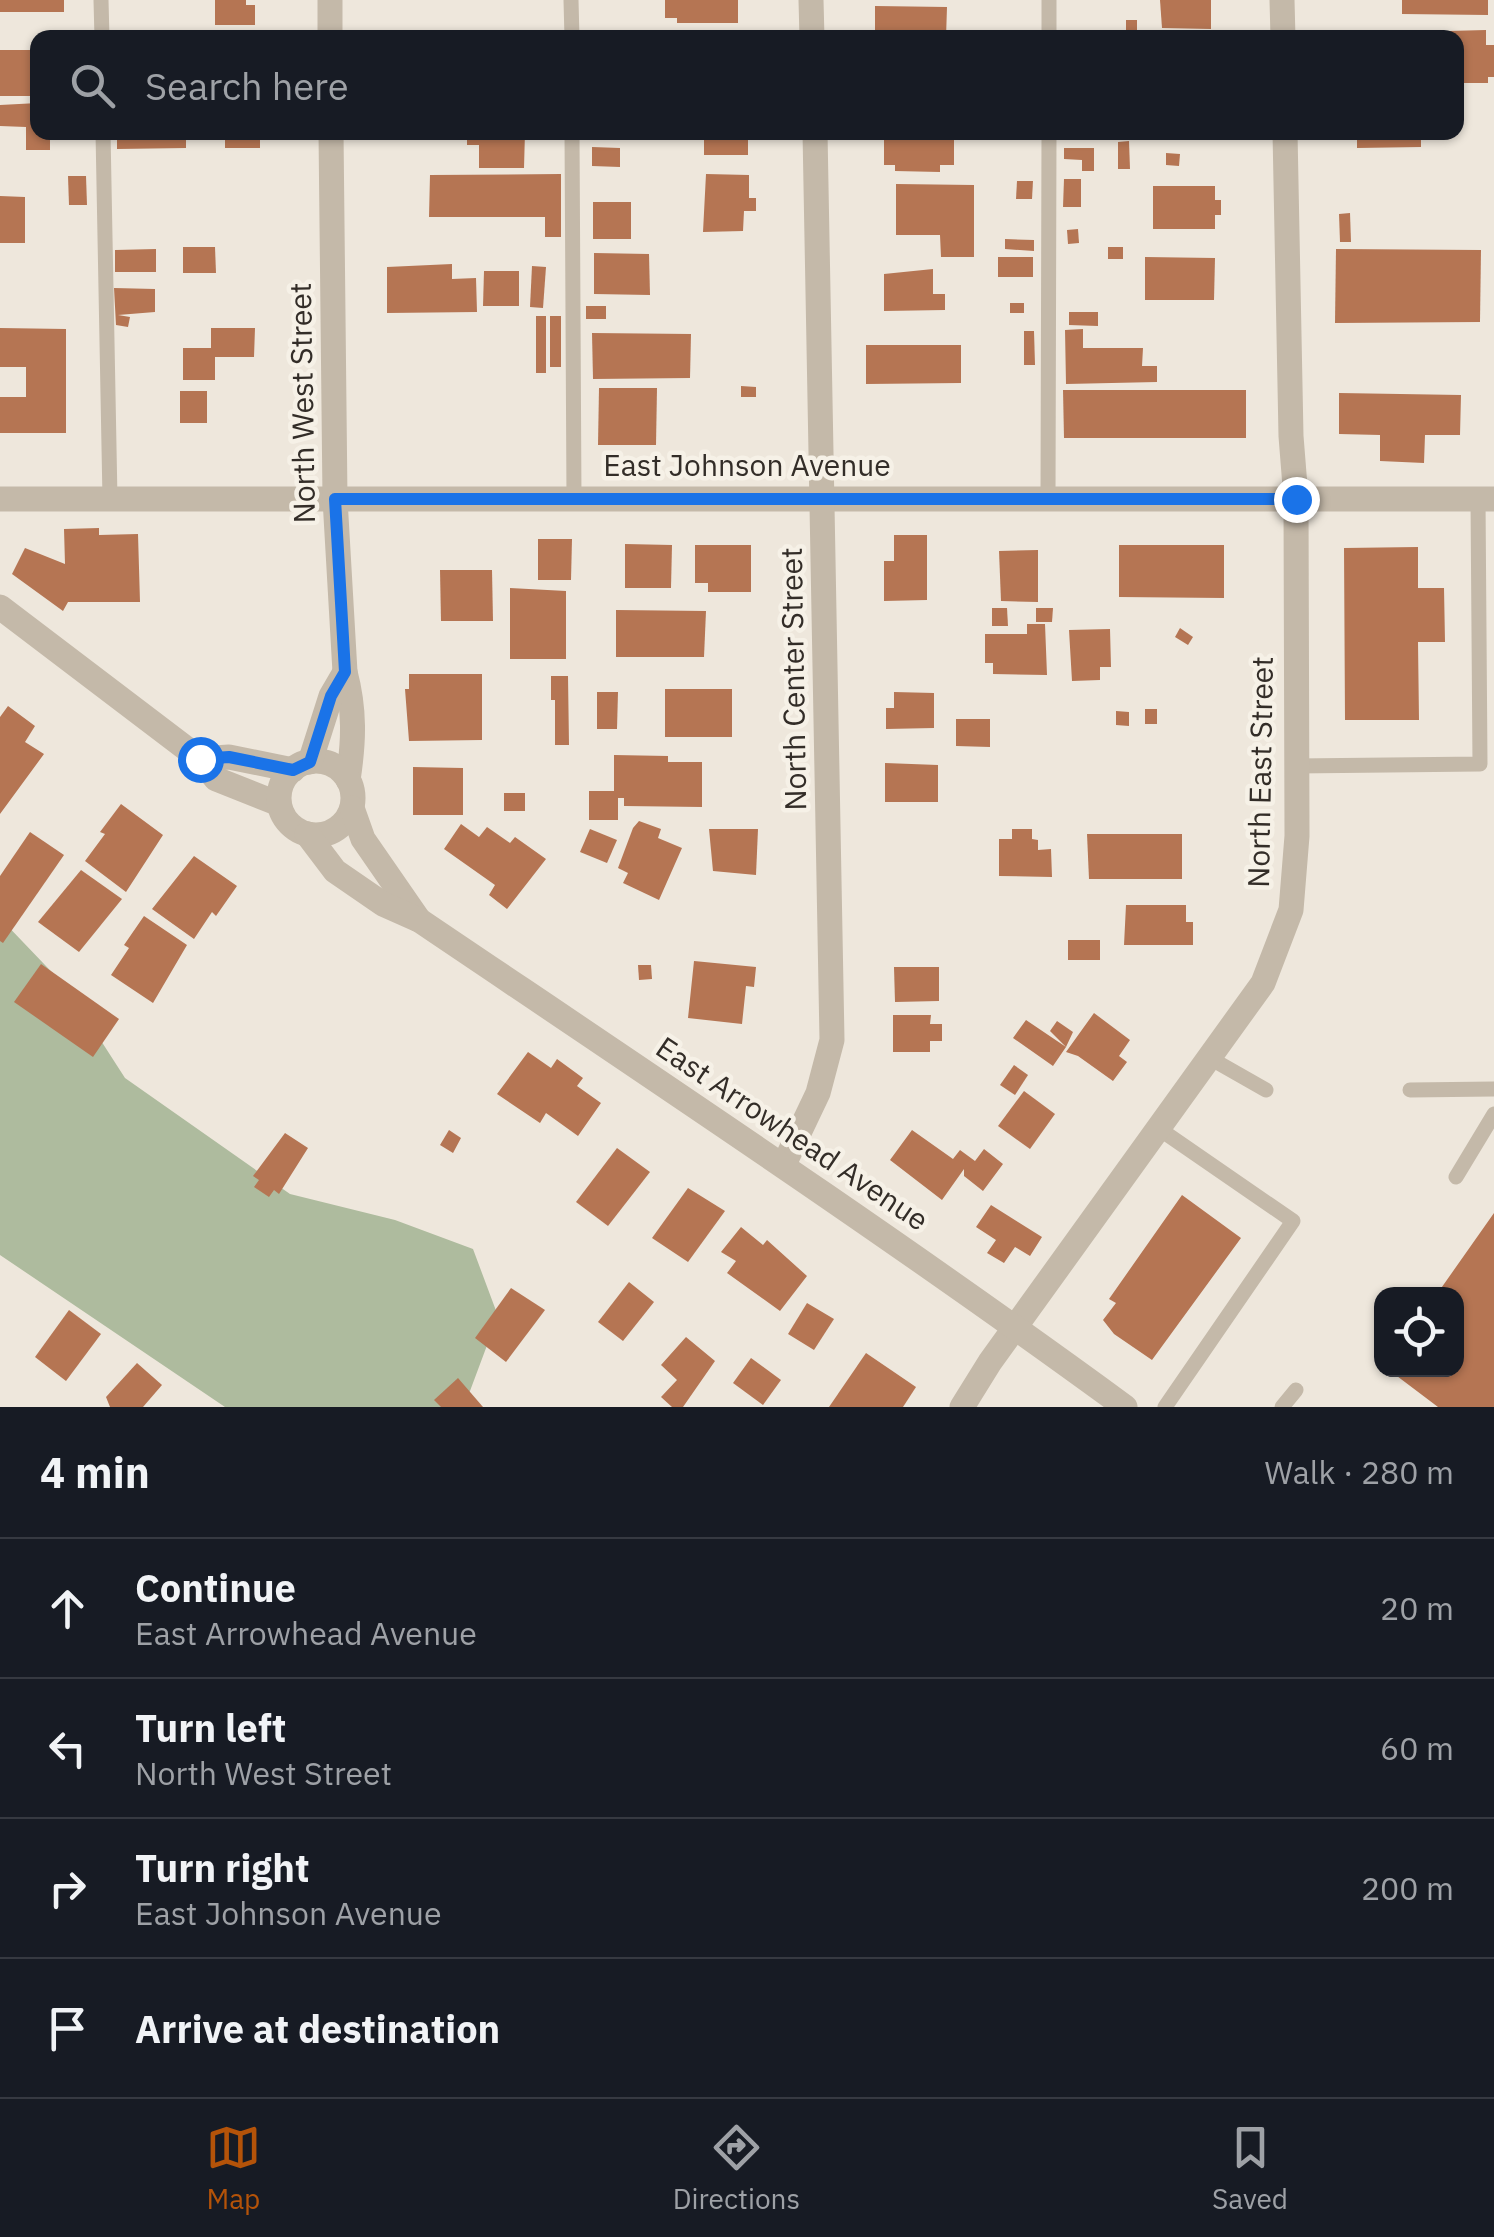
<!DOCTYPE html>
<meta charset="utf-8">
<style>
:root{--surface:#171b24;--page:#242831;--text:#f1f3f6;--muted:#9ea1a6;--line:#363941;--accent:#b45309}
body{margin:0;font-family:"IBM Plex Sans",sans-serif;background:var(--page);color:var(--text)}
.controls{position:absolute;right:30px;bottom:30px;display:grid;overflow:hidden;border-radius:20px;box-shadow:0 2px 8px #0004}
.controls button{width:90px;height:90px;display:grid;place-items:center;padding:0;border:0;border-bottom:2px solid var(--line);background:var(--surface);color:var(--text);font:50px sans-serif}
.stop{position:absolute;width:30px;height:30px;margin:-22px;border:8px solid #1a73e8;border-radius:50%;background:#fff}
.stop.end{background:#1a73e8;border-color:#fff;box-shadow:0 2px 10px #0008}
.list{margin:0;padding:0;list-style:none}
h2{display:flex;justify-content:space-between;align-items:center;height:130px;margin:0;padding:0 40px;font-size:42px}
h2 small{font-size:32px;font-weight:400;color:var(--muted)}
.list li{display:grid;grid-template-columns:65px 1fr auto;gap:30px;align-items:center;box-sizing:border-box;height:140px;padding:0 40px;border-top:2px solid var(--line)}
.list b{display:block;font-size:38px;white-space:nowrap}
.list p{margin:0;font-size:32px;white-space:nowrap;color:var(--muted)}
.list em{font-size:32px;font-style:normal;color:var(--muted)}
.icon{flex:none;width:55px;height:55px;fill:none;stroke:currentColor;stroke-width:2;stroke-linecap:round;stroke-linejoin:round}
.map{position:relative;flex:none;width:1494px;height:1407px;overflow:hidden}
.search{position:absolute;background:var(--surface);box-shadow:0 2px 8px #0004;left:30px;right:30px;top:30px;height:110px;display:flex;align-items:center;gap:25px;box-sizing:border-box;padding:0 35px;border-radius:20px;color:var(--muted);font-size:38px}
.sheet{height:690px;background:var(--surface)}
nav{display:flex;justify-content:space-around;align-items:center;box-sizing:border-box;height:140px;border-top:2px solid var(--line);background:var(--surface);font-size:28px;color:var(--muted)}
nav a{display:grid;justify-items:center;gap:5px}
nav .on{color:var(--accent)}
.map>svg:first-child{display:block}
</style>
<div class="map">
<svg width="1494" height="1407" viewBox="0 0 1494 1407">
<rect width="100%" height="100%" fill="#eee7dc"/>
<polygon fill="#aebb9e" points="0,918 67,988 125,1078 290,1194 395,1220 473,1249 498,1316 464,1407 225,1407 0,1255"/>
<g fill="#b57553">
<rect x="0" y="0" width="64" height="12"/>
<polygon points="215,0 246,0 246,5 255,5 255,25 215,25"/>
<polygon points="665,0 738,0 738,23 677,23 677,18 665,18"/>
<polygon points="1160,0 1211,0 1211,29 1162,28"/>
<polygon points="1402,0 1488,0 1488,15 1402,14"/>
<polygon points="875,6 947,7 946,38 883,38 883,32 875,32"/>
<rect x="1126" y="20" width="11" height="10"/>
<polygon points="1486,30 1486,45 1494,45 1494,77 1488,77 1488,83 1456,83 1456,38 1332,38 1332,34"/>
<polygon points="257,32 257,38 172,38 172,34"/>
<rect x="1206" y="34" width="35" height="4"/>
<rect x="0" y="50" width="38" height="46"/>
<polygon points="38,103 38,132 50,132 50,150 26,150 26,127 0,126 0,105"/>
<polygon points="117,132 186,132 186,148 117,149"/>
<rect x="225" y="132" width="35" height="16"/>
<polygon points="467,132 525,132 524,168 479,168 479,145 467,145"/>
<polygon points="704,132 753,132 753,137 748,137 748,155 704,155"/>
<polygon points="884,132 954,132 954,165 940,165 940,172 895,171 895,165 884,165"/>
<polygon points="1366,132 1421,132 1421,147 1357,148 1357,137 1366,137"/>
<polygon points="1129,141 1130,169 1118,169 1118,142"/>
<polygon points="592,147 620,148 620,167 592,166"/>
<polygon points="1064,148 1094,148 1094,171 1082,171 1082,160 1064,159"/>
<polygon points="1166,153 1180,154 1179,166 1166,165"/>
<polygon points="561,174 561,237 545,237 545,217 429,217 430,175"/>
<polygon points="706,174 749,175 749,198 756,198 756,211 744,211 743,231 703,232"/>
<polygon points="68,176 86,176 87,205 69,205"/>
<polygon points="1064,179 1081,179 1081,207 1063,207"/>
<polygon points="1017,181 1033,181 1032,199 1016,199"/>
<polygon points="896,184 974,185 974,257 941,257 940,235 896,235"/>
<polygon points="1153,186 1215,186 1215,200 1221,200 1221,215 1215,215 1215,229 1153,229"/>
<polygon points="0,196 25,197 25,243 0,243"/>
<rect x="593" y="202" width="38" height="37"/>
<polygon points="1350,213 1351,242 1340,242 1339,214"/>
<polygon points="1078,229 1079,243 1068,244 1067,230"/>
<polygon points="1005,239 1034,240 1034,251 1005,249"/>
<polygon points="183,247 215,247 216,273 183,273"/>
<rect x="1108" y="247" width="15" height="12"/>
<polygon points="156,249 156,272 115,272 115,250"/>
<polygon points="1336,249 1481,250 1480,322 1335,323"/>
<polygon points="594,253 649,254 650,295 594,294"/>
<rect x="998" y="257" width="35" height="20"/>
<polygon points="1145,257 1215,258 1214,300 1145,300"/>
<polygon points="452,264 452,279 476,278 477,312 387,313 387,267"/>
<polygon points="532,266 546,267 543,308 530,307"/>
<polygon points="933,269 933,294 945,294 945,310 884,311 884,274"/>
<polygon points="484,271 519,271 519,306 483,306"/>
<polygon points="114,288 155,289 155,312 118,315 130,317 128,327 116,325"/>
<rect x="1010" y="303" width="14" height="10"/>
<rect x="586" y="306" width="20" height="13"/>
<polygon points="1069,312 1098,312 1098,326 1069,325"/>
<rect x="536" y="316" width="10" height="57"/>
<rect x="550" y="316" width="11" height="51"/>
<polygon points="0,328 66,329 66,433 0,433 0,397 26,397 26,367 0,367"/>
<polygon points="211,328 255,328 254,357 215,357 215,380 183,380 183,348 211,348"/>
<polygon points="1083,329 1083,348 1143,348 1142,366 1157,366 1157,382 1066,384 1065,330"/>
<polygon points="1024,331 1034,331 1035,365 1024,365"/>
<polygon points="592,333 691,334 690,378 593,379"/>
<polygon points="866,345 961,345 961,383 866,384"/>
<polygon points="741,386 756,387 756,397 741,397"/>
<polygon points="599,388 657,388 656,445 598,445"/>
<polygon points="1063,390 1246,390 1246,438 1064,438"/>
<rect x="180" y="391" width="27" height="32"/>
<polygon points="1339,393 1461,395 1460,435 1425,435 1424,463 1380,461 1380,435 1339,434"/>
<polygon points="99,528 99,535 138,534 140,602 68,602 63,611 12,574 25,548 65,564 64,529"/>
<polygon points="894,535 927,535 927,600 884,601 884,561 894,561"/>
<polygon points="538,539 572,539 571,580 538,580"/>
<polygon points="625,544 672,545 671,588 625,588"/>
<polygon points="695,545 751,545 751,592 708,592 708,583 695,583"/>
<polygon points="1119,545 1224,545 1224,598 1119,597"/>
<polygon points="1418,547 1418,588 1444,588 1445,642 1418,642 1419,720 1345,720 1344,548"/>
<polygon points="1038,550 1038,602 1001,601 999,551"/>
<polygon points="440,570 492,570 493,621 441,621"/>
<polygon points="510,588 566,591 566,659 510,659"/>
<polygon points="992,608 1007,608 1008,626 992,626"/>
<polygon points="1036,608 1053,608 1052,622 1036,622"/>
<polygon points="616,610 706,611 704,657 616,657"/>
<polygon points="1027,624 1045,624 1047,675 993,674 993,663 985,663 985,634 1027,634"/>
<polygon points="1180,628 1193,637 1188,645 1175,637"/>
<polygon points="1110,629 1111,667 1100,667 1100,680 1072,681 1069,630"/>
<polygon points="409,674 482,674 482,740 409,741 405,689 409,689"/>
<polygon points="551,676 568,676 569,745 555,745 555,700 551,700"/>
<rect x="665" y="689" width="67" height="48"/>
<polygon points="597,692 618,692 617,729 597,729"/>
<polygon points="894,692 934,693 934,728 886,729 886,708 894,708"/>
<polygon points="8,706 35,726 25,742 44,754 0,814 0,717"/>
<rect x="1145" y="709" width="12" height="15"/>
<polygon points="1116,711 1129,712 1129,726 1116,725"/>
<polygon points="956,719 990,719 990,747 956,746"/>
<polygon points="614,755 668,756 668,762 702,762 702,807 624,806 624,798 618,798 618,820 589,820 589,791 614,791"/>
<polygon points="885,763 938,765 938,802 885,802"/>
<polygon points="413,767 463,768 463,815 413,815"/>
<rect x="504" y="793" width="21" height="18"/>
<polygon points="121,804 163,835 126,892 85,861 105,834 100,832"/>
<polygon points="639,821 661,829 658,838 682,848 659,900 623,883 628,873 618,868 633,828"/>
<polygon points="461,824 479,837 487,827 510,843 515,837 546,859 507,909 489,895 495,885 444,849"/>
<polygon points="590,829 617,840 607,863 580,852"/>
<polygon points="709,829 758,829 756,875 713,871"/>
<polygon points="1012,829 1032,829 1032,839 1038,840 1038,850 1051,849 1052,877 999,876 999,839 1012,839"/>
<polygon points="30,832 64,855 3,943 0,941 0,876"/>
<polygon points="1087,834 1182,834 1182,879 1089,879"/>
<polygon points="194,856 237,886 216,916 212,912 194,939 152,909"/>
<polygon points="81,870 122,899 79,952 38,922"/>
<polygon points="1126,905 1186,905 1186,922 1193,922 1193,945 1124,945"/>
<polygon points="144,916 187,945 153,1003 111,975 129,948 124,945"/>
<rect x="1068" y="940" width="32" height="20"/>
<polygon points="694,961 756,967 754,987 746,986 742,1024 688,1018"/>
<polygon points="41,964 119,1019 93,1057 14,1002"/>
<polygon points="638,965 651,965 652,979 639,980"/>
<polygon points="894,967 939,967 939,1001 895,1002"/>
<polygon points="1094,1013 1130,1040 1119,1056 1127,1062 1113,1081 1078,1056 1066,1052"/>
<polygon points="893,1015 931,1015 930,1024 942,1024 942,1041 930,1041 930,1052 893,1052"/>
<polygon points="1026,1020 1066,1047 1050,1031 1057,1021 1073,1032 1066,1047 1053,1066 1013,1038"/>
<polygon points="528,1052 551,1068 557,1059 583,1078 577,1086 601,1103 578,1136 546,1113 540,1123 497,1094"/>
<polygon points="1014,1065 1028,1075 1015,1095 1000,1085"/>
<polygon points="1024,1091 1055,1114 1030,1149 998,1126"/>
<polygon points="449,1130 461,1138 453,1153 440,1145"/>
<polygon points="912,1130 953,1159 960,1150 975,1161 984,1149 1003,1164 983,1191 964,1176 964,1169 942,1200 890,1160"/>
<polygon points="285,1133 308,1148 279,1194 274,1190 269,1197 254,1187 259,1180 253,1176"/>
<polygon points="617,1148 650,1172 608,1226 576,1202"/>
<polygon points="688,1188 725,1211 688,1262 652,1238"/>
<polygon points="1182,1195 1241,1238 1152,1360 1114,1334 1103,1320 1116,1303 1109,1299"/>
<polygon points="991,1205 1042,1237 1030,1256 1015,1247 1004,1263 987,1253 996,1240 976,1227"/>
<polygon points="1494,1213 1494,1407 1438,1407 1389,1370 1456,1370 1456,1294 1437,1294"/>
<polygon points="741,1227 763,1245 767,1240 807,1276 780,1311 727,1273 736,1261 721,1252"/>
<polygon points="629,1282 654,1302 623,1341 598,1322"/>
<polygon points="511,1288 545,1310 506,1362 475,1338"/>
<polygon points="807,1303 834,1319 814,1350 788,1334"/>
<polygon points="69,1310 101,1334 66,1381 35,1357"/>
<polygon points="686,1337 715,1361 683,1407 672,1407 661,1397 677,1380 661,1365"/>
<polygon points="866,1353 916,1387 903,1407 829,1407"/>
<polygon points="751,1358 781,1380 763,1405 733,1383"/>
<polygon points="137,1363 162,1385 143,1407 110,1407 106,1397"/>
<polygon points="458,1378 483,1407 441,1407 434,1400"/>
</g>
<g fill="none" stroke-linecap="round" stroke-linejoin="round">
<g stroke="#c4b9a9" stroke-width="15">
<polyline points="101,0 102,38"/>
<polyline points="571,0 572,38"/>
<polyline points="1049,0 1049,38"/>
<polyline points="103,132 110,499"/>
<polyline points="572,132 574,499"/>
<polyline points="1048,499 1049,132"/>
<polyline points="1296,766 1480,764 1478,499"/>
<polyline points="1208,1057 1266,1090"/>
<polyline points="1410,1090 1494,1089"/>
<polyline points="1158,1128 1293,1221 1165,1407"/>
<polyline points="1456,1177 1494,1114"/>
<polyline points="1282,1407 1296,1390"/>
</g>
<g stroke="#c4b9a9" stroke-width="25">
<polyline points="811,0 812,38"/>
<polyline points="1282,0 1283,38"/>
<polyline points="0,499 1494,499"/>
<polyline points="0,607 200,759 216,779 279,804"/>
<polyline points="200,759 229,757 293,770"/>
<polyline points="788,1156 818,1093 832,1040 815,132"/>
<polyline points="962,1407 990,1362 1263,983 1291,910 1297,836 1296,499 1291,436 1285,132"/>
</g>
<g stroke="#c4b9a9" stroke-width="25">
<polyline points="330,0 330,38"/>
<path d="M331,132L335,499L345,672C355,710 354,741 348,780"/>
<circle cx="316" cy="798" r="37"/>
<polyline points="310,762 331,696 345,672"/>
<polyline points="352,808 363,839 419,920"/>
<path d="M307,834L335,871L383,904L419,920C656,1080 894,1238 1125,1407"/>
</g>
</g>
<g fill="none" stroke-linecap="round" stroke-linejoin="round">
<polyline stroke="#1a73e8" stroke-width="12" points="200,759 229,757 293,770 310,762 331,696 345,672 335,499 1296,499"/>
</g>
<g text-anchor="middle" stroke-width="9" stroke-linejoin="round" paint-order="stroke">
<g font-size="30" fill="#332d28" stroke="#f6f1e7">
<text transform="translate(303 403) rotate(-91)" y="10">North West Street</text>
<text x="747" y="476">East Johnson Avenue</text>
<text transform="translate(794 679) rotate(-91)" y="10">North Center Street</text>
<text transform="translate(1261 772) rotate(-89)" y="10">North East Street</text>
<text transform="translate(792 1134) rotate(34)" y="10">East Arrowhead Avenue</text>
</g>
</g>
</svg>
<div class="controls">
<button><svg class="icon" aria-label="locate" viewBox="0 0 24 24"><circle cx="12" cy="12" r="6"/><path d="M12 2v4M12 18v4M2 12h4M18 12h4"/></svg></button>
</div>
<div class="stop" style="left:200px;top:759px"></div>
<div class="stop end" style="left:1296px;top:499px"></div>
<div class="search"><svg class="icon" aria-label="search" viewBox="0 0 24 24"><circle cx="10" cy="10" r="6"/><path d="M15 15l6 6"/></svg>Search here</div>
</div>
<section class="sheet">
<h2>4 min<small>Walk · 280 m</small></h2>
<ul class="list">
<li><svg class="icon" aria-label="ahead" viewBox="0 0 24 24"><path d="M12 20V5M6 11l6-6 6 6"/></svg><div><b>Continue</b><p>East Arrowhead Avenue</p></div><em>20 m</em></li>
<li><svg class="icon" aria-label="left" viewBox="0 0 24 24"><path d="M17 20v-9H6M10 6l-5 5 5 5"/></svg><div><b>Turn left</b><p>North West Street</p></div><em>60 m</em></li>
<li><svg class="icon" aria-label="right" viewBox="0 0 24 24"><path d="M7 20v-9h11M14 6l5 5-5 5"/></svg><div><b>Turn right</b><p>East Johnson Avenue</p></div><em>200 m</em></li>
<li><svg class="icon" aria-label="arrive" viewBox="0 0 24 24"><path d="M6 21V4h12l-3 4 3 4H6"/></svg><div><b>Arrive at destination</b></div></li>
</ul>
</section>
<nav>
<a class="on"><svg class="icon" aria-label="map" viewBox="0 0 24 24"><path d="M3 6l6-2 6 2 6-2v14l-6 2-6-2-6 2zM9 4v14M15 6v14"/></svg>Map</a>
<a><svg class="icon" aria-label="directions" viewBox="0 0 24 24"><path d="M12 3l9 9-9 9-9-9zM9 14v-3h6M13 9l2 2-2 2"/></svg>Directions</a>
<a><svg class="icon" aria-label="saved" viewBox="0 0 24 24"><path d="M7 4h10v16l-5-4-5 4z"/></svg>Saved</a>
</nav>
